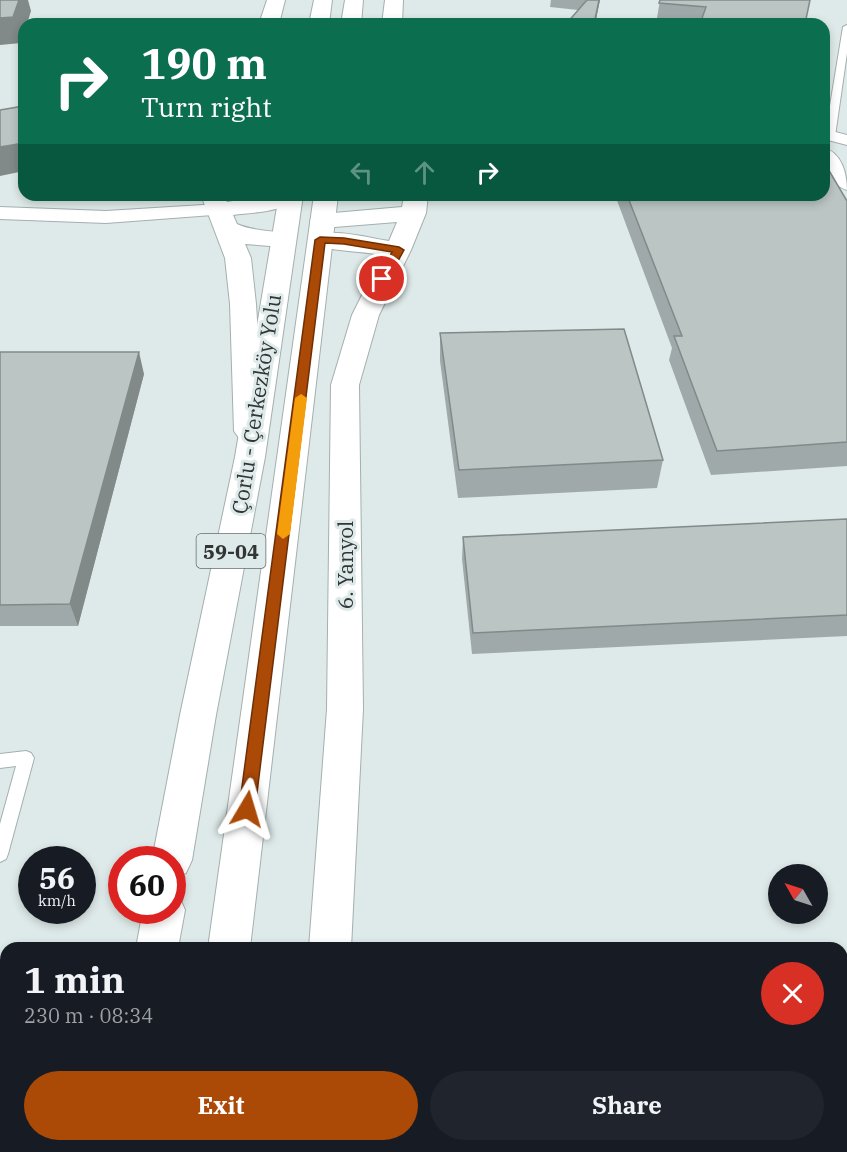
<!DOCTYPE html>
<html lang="en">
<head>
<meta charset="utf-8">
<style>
  :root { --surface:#171b24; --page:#20242c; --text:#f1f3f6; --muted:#9ea1a6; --accent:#ab4907 }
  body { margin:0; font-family:"IBM Plex Serif",serif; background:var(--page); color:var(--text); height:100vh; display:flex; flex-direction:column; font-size:22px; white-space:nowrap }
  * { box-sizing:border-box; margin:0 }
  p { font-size:20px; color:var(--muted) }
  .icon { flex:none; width:33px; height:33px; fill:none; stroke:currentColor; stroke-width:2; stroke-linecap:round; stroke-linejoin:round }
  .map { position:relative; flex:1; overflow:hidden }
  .side { position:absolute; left:0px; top:942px; width:848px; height:210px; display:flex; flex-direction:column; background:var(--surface); border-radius:18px 18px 0 0; box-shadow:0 3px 9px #0003 }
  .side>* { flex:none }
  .guide { position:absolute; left:18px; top:18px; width:812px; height:183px; border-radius:18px; box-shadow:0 3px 9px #0003; background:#0b6e4f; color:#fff; overflow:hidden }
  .needle { width:39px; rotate:309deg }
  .tools { position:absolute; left:768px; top:864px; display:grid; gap:12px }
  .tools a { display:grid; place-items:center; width:60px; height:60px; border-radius:50%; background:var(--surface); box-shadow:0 3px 9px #0003; font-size:30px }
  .speed { position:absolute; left:18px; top:846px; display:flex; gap:12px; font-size:30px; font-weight:700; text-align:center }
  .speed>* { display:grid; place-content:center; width:78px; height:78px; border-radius:50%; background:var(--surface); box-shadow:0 3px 9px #0003; line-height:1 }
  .speed small { font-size:15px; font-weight:400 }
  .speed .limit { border:9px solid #d22; background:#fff; color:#111 }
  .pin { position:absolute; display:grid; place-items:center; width:51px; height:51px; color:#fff; margin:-26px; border:3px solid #fff; border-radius:50%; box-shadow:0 2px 6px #0007 }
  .me { position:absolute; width:66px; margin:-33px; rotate:7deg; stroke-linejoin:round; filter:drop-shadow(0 0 4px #0008) }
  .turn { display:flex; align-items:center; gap:21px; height:126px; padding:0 24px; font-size:27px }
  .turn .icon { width:78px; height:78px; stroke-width:2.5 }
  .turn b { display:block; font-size:42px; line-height:51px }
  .lanes { display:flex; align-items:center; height:57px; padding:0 24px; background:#0003; justify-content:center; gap:30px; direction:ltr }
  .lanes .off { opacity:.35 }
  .round { display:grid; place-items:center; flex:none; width:63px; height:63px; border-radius:32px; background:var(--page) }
  .head { display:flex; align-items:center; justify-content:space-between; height:102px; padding:0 24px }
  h1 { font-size:36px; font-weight:700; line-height:45px }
  .cta { display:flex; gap:12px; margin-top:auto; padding:12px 24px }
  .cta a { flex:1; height:69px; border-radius:36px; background:var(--accent); color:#fff; font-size:24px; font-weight:700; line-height:69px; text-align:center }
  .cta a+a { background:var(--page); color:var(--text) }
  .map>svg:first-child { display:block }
</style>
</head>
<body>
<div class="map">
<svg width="847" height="1152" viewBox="0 0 847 1152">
  <rect width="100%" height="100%" fill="#deeae9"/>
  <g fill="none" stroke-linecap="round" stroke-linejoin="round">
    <defs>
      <path id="service" d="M847 25V53L835 136 830 139 825 136 843 27Z
        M26 751 31 753 34 758 8 854 6 859 0 862V824L16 766 0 768V754Z"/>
      <path id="minor" d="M824 129 847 135V145L824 139Z
        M824 148C842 153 847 174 847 190 830 185 822 164 824 148Z
        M219 204 226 206 229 210 226 214 106 223 0 219V207L106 211Z"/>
      <path id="secondary" d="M267 0H285L279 24H259Z
        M385 0H403L402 24H382Z
        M201 195H225L227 202 267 195H299C286 213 253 212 233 215L237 224C255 232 273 230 292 235L295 240 292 245 283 247 245 244 251 258 256 304 264 431 259 438 249 441 239 438 234 431 230 304 225 258Z
        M404 195H428L426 213 411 250 379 315 359 385 363 709 351 948H309L327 709 331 385 352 315 382 255C360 251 333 251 311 245L308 240 311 235C336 229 364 237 389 241L397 222 322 228 313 226 310 221 313 216 322 214 402 207Z
        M294 1146H342L341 1152H293Z"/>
      <path id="primary" d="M314 0H332L329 24H309Z
        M345 0H363L361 24H341Z
        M279 195H303L265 457 216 715 192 860 186 873 172 878V860H152L180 715 235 457Z
        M314 195H338L250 948H208Z
        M172 894 179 896 185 910 178 948H136L143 910H172Z
        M98 1146H146L145 1152H97Z
        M179 1146H227L226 1152H178Z"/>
    </defs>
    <use href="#service" stroke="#a4afae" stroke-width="2"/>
    <use href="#minor" stroke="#a4afae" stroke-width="2"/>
    <use href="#secondary" stroke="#a4afae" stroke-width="2"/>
    <use href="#primary" stroke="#a4afae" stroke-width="2"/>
    <use href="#service" fill="#fff" fill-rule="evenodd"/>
    <use href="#minor" fill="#fff" fill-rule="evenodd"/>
    <use href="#secondary" fill="#fff" fill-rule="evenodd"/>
    <use href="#primary" fill="#fff" fill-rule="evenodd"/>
  </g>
  <path fill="#a0a9a9" d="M548 0H600L595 24H566L578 10 550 7 551 0Z
    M660 0 805 24H656Z
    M615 195H824L847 201V466L711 475 669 360 672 348Z
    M440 333 663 460 657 488 458 498 440 361Z
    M0 352 144 374 78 626H0Z
    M847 519V636L472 654 462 559 463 537Z"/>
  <path fill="#828a89" d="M19 0H28L31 11 27 24H24V32L21 43 0 45V18Z
    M599 0H600L595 24H594Z
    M24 143V171L0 176V147Z
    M139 352 144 374 78 626 70 604Z"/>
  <path fill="#bac5c4" stroke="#828a89" stroke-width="1.5" d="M0 0H19L13 17 0 18Z
    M587 0H599L594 24H566Z
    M660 0H810L805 24H700L706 7 659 3Z
    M24 106V143L0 147V110Z
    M824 162 847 201V442L717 451 674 336H682L627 195H824Z
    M624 329 663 460 459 470 440 333Z
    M0 352H139L70 604 0 605Z
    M847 519V615L473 633 463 537Z"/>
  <path fill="#ab4907" stroke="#6f2f05" stroke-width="1.5" d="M320 237 344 238 399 247 404 250 388 279 382 283 377 279 392 252 344 244 325 243 255 809 253 814 247 816 242 814 239 809 315 240Z"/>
  <path fill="#f59e0b" d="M301 394 307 398 290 534 283 539 277 534 295 398Z"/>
  <g text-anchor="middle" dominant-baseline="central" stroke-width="6" stroke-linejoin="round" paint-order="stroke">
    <rect fill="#deeae9" stroke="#656b6b" stroke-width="1.5" x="196.5" y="534" width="69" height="34" rx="4.5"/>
    <g font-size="20" font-weight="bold" fill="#313535">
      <text x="231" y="551">59-04</text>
    </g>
    <g font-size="21" fill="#313535" stroke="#deeae9">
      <text transform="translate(256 404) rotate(-81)">Çorlu - Çerkezköy Yolu</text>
      <text transform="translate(345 565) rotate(-90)">6. Yanyol</text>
    </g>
  </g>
</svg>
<div class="tools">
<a><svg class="needle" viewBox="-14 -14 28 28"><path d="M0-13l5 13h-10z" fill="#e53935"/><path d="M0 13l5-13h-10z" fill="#9ea1a6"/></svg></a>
</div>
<div class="speed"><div>56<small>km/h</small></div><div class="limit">60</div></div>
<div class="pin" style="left:382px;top:279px;background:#d93025"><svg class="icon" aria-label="arrive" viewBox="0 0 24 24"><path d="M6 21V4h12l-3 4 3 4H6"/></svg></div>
<svg class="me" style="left:247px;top:809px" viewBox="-20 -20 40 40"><path d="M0-17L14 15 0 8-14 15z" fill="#ab4907" stroke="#fff" stroke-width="4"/></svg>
<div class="guide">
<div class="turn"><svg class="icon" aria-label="right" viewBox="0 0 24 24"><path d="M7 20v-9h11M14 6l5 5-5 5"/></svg><div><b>190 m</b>Turn right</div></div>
<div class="lanes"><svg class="icon off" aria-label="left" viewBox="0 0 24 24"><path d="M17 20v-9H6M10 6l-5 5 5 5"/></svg><svg class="icon off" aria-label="ahead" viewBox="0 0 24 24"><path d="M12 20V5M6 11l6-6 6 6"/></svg><svg class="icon" aria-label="right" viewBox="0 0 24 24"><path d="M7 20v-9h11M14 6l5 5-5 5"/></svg></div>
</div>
<section class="side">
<div class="head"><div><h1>1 min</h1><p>230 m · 08:34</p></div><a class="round" style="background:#d93025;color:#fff"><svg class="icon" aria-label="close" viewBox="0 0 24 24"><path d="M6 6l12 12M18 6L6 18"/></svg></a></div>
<div class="cta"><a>Exit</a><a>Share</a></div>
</section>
</div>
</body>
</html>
